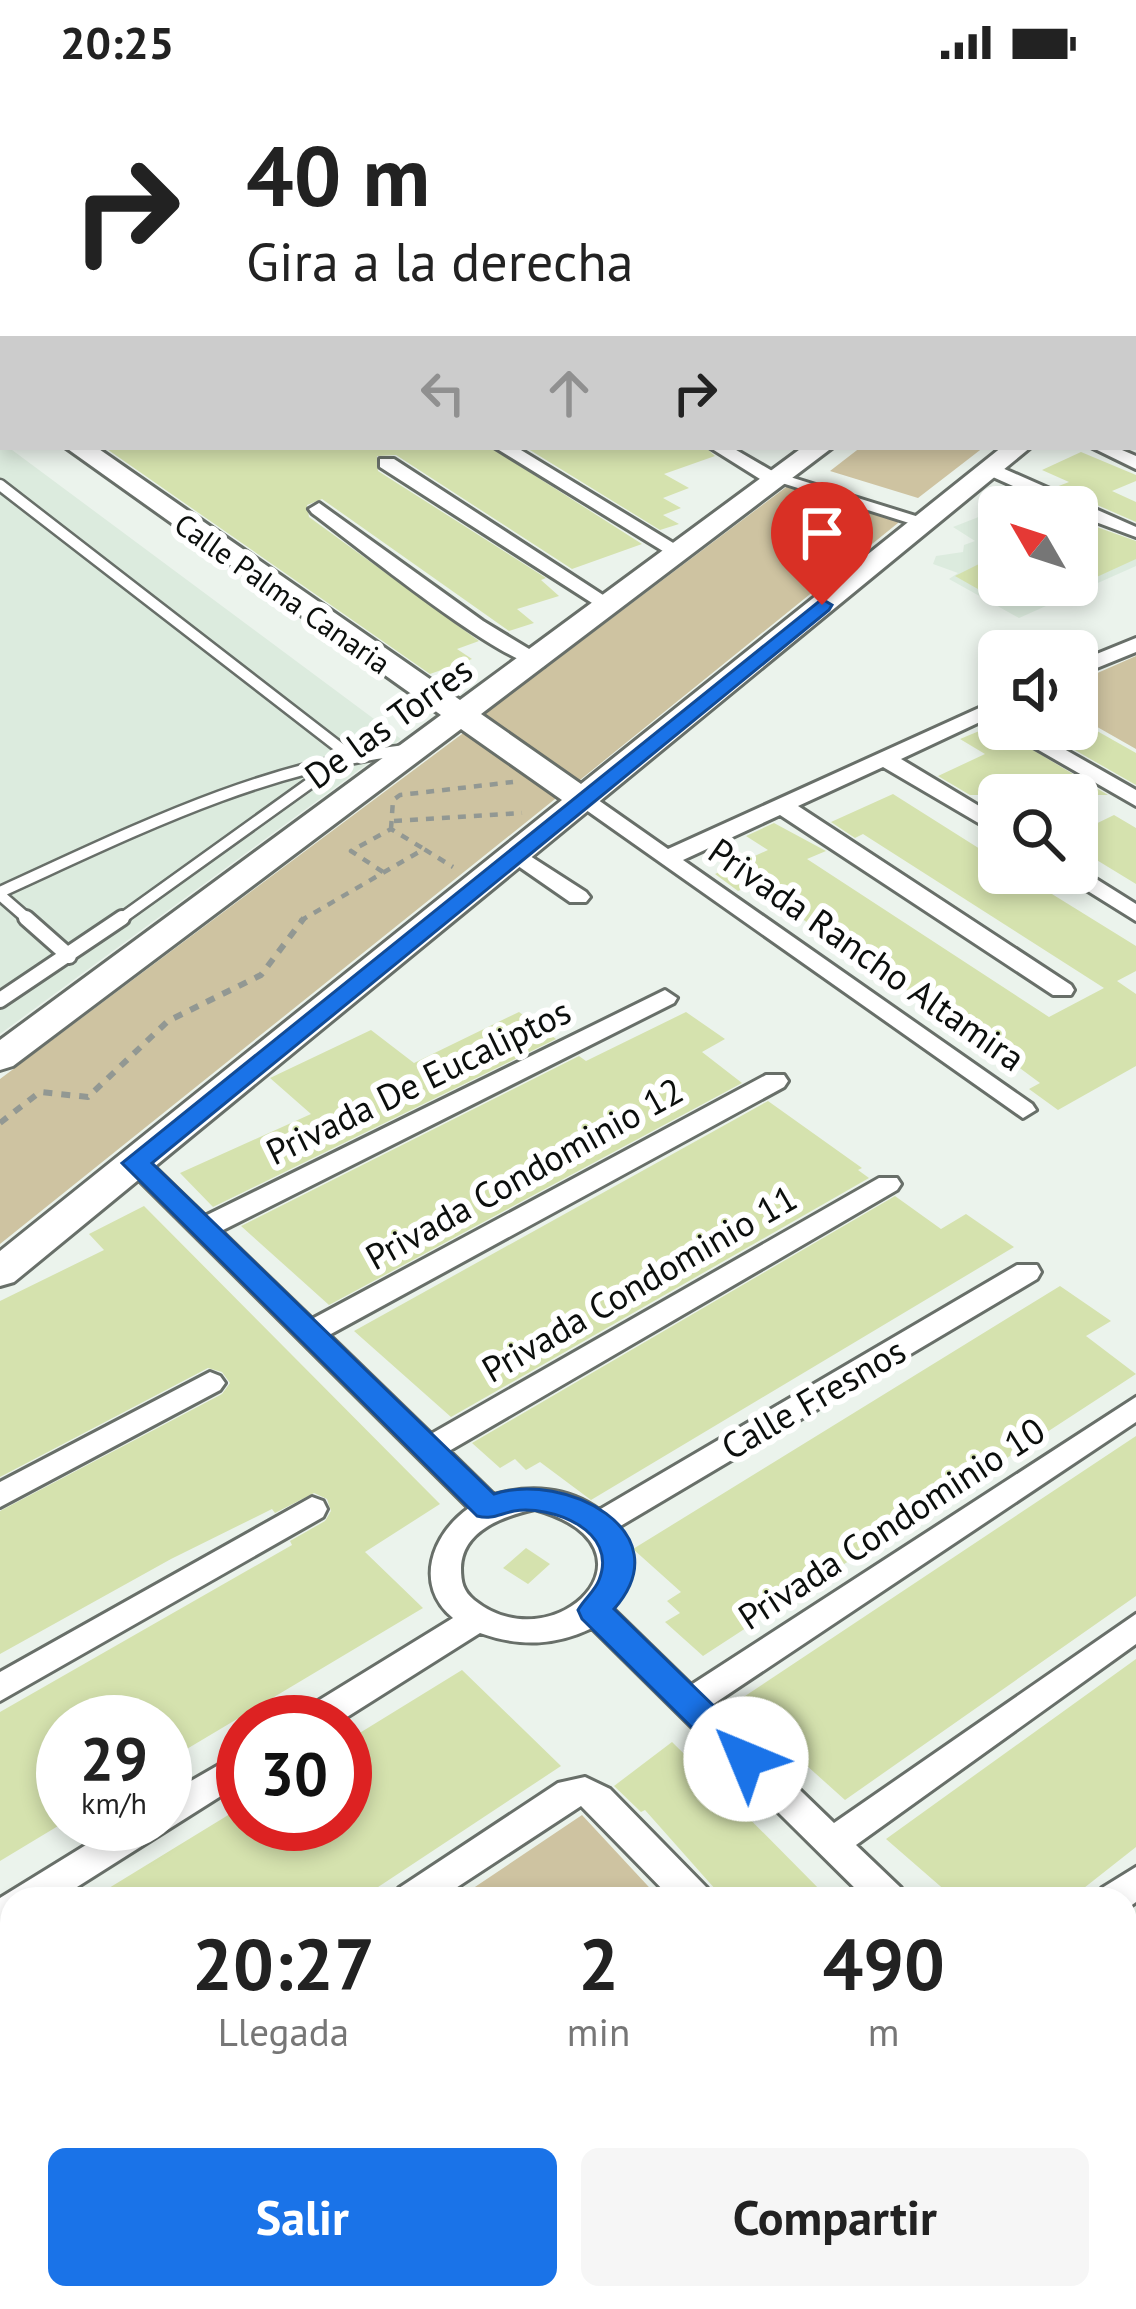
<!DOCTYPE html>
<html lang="es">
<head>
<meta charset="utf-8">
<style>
  :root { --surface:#fff; --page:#f6f6f6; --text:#222; --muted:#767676; --accent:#1a73e8 }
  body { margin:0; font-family:"PT Sans",sans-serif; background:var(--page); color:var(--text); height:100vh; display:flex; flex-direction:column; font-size:45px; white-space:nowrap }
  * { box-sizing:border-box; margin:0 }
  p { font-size:39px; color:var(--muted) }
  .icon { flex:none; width:66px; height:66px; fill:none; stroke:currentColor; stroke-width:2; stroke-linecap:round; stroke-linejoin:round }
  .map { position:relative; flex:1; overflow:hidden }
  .details { position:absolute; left:0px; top:1803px; width:1137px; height:423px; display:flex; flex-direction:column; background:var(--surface); border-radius:36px 36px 0 0; box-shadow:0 6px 18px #0003 }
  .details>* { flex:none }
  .top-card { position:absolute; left:0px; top:0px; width:1137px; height:366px; box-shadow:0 6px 18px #0003; background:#fff; color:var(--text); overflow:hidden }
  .needle { width:78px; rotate:309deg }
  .tools { position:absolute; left:978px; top:402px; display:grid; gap:24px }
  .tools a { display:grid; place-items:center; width:120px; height:120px; border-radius:18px; background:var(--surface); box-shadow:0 6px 18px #0003; font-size:60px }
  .speed { position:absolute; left:36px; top:1611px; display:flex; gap:24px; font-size:60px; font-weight:700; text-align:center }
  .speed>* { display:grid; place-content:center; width:156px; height:156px; border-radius:50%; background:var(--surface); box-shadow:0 6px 18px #0003; line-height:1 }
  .speed small { font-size:30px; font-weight:400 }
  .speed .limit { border:18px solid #d22; background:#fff; color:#111 }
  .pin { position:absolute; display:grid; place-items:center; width:102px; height:102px; color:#fff; margin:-123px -51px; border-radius:50% 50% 50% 0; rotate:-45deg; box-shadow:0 0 12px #0007 }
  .pin .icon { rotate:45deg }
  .me { position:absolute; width:132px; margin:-66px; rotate:315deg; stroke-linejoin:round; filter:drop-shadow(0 0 9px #0008) }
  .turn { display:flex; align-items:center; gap:42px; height:252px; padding:0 48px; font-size:54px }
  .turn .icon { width:156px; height:156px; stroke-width:2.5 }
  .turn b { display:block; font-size:84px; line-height:102px }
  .lanes { display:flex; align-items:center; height:114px; padding:0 48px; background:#0003; justify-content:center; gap:60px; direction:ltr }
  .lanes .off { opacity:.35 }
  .eta { display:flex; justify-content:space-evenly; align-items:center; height:204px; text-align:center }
  .eta b { font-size:72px; font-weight:800; line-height:84px }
  .button { display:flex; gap:24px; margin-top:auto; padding:24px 48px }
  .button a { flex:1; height:138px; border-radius:18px; background:var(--accent); color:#fff; font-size:48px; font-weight:800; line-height:138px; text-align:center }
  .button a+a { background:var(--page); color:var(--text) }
  .status { display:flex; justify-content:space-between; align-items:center; height:84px; padding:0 60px; background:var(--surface); direction:ltr }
  .status svg { height:33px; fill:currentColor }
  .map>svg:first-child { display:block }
</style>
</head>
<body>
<div class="status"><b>20:25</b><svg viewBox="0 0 49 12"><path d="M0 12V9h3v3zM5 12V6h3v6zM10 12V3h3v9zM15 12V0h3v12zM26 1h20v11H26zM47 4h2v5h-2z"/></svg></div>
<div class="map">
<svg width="1136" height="2225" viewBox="0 0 1136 2225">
  <rect width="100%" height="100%" fill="#ebf3ec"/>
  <path fill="#dcebde" d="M0 357 401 655 0 950Z
    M999 425V501H1077L1136 472V482L1019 534 949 495 958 489 933 480 936 472 963 468 964 461 975 457 953 443Z"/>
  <path fill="#cec3a1" d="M861 363H984L918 414 830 387Z
    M789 401 898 434V439L575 700 479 634Z
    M1136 572V665L1092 640 1077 642V598Z
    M466 647 560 711 0 1160V995Z
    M582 1731 660 1815H457Z"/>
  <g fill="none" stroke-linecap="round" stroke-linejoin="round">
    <path stroke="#93d9e0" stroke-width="6" d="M611 3 622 0"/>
  </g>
  <path fill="#d5e2ae" d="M104 363H490L642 460 572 485 396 371 377 372 378 387 546 494 541 496 559 512 517 525 534 539 509 547 322 415 307 421 309 433 479 557 457 565 472 575 430 590Z
    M525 363H705L715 372 664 390 689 404 663 414 681 424 663 431 679 440 660 446Z
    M1081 368 1136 391V397L1112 407 1136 418V438L1056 403 1069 398 1042 386Z
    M1077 436 1136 457V475L1077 502Z
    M985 477 999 485V517L955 492Z
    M1090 643 1136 669V701L1038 645 1081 647Z
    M984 645H998L1108 711H970L938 692 985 670 960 655Z
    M893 710 999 777V789H1018L1136 862V887L1117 897 1136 910V982L1058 1026 1029 1005 1040 999 991 963 752 801 738 807 715 790 768 766 746 752 774 739 826 767 807 775 1049 933 1104 904 863 750 855 754 831 738Z
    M1114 731 1136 744V800L1077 764V749Z
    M519 928 556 955 213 1123 180 1089 311 1030 270 994 371 946 414 979Z
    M686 928 725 955 702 968 742 999 329 1221 241 1142 579 972 586 977Z
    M768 1017 862 1084 858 1086 869 1094 451 1333 354 1247Z
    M895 1112 941 1145 966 1130 1014 1163 591 1416 540 1378 526 1386 515 1375 500 1384 472 1359Z
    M144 1122 440 1420 365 1468 423 1524 165 1678V1638H63V1739L0 1777V1628L292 1461 290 1457 325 1437 331 1427 327 1415 314 1409 275 1429 272 1425 171 1475 0 1570V1427L222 1310 230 1299 222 1288 208 1284 0 1393V1217L104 1166 89 1150Z
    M1060 1202 1111 1237 1086 1252 1136 1290 703 1572 665 1538 680 1529 667 1517 681 1508 633 1465Z
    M1136 1352V1512L845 1716 736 1618Z
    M526 1464 550 1480 528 1500 503 1484Z
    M1136 1575V1763L1070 1815H955L886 1755Z
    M462 1586 561 1682 360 1815H91L243 1722V1740H345V1658Z
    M672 1658 723 1708 829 1815H724L645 1726 641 1728 614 1702Z"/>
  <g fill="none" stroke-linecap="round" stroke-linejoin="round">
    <defs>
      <path id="lane-far1" d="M0 401 349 671
        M0 808C132 748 259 683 405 666
        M0 811 30 837
        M118 837 345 674"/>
      <path id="lane" d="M26 834 69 872
        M0 916 122 834"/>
      <path id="street" d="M226 0H242L244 3H228Z
        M0 37H3L1 46H0Z
        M3 210V220L0 221V211Z
        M1134 306H1136V317H1134Z
        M494 363H516L688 468 671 472Z
        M709 363H731L774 388 935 438 925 444 782 399 768 400Z
        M1091 363H1115L1136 372V385Z
        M380 375H394L620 522 617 526H603L380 383Z
        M991 379 1136 443V453L1077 431V423H1060L984 389 982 385Z
        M319 419 483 537 544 574V582C510 588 349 456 312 429L309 425Z
        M1136 554V568L1077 592V578Z
        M999 615V629L901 675 999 734V751L883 683 798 722 1071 901 1074 906 1071 911H1053L780 731 683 776 1032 1020 1036 1026 1023 1034 572 716 583 709 591 711 668 765Z
        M1002 645H1029L1136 706V722Z
        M516 763 586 808 590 813 586 818H570L508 775 504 770Z
        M1077 783 1136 820V837L1059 789H1077Z
        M665 906 677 914 674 919 221 1147 312 1235 766 991H784L788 997 784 1003 329 1251 431 1350 879 1094H897L901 1100 897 1106 449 1367 494 1411C530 1401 568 1403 599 1426L1017 1181H1037L1041 1188 1037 1195 617 1444C633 1477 630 1493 613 1525L691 1601 1136 1313V1338L712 1621 834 1739 1136 1530V1560L856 1761 901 1804 906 1815H866L592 1544C554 1562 520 1563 480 1549L339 1638H296L300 1628 453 1534C413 1501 432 1450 469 1424L122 1079 126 1073H144L205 1132ZM535 1425C672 1464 555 1581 474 1516 463 1507 461 1498 461 1484 462 1446 504 1432 535 1425Z
        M210 1288 220 1292 225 1299 220 1306 0 1423V1398Z
        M312 1413 323 1417 327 1425 323 1433 0 1617V1588Z
        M243 1667V1698L58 1815H12V1844L0 1848V1814L120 1740H165V1712Z
        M585 1693 610 1705 707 1804 712 1815H672L581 1722 439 1815H394L399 1804 558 1699Z
        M1136 1783V1818L1125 1826V1815H1097L1102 1804Z
        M1125 2027 1136 2032V2074L1125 2069Z
        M12 2063V2102L0 2107V2068Z
        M0 2181 12 2186V2214H31L36 2225H0Z
        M159 2214H209L204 2225H154Z
        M598 2214H647L642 2225H593Z"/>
      <path id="secondary" d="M1136 123V138L1134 139V124Z
        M1134 227H1136V242H1134Z
        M1136 262V278L1134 279V263Z
        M0 299 3 300V317L0 316Z
        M65 363H96L460 616 803 363H833L481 630 581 700 1002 363H1031L14 1198 0 1202V1167L562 716 461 645 13 982 0 986V956L441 631Z
        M1136 2103V2161L1125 2166V2108Z
        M1136 2194V2225H1104L1109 2214H1125V2198Z
        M1003 2214H1068L1063 2225H998Z"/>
    </defs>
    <use href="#lane-far1" stroke="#686f69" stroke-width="15"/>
    <use href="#lane" stroke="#686f69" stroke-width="20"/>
    <use href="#street" stroke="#686f69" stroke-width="6"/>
    <use href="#secondary" stroke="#686f69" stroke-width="6"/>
    <path stroke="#929893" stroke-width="4.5" stroke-dasharray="8 8" stroke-linecap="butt" d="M394 737 522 729
      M391 745 393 716 400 711 513 698
      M383 788 351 767 391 745 424 765
      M300 837 424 765 453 783"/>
    <path stroke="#929893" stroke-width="6" stroke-dasharray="9 9" stroke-linecap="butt" d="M0 1039 40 1008 88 1013 168 937 261 891 304 834"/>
    <use href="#lane-far1" stroke="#fff" stroke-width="10"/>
    <use href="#lane" stroke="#fff" stroke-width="14"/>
    <use href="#street" fill="#fff" fill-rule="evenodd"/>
    <use href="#secondary" fill="#fff" fill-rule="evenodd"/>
  </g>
  <path fill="#1a73e8" stroke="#114b97" stroke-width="3" d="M822 515 832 521 829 526 152 1079 494 1410C564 1387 683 1447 614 1525L758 1665 763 1675 758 1685 746 1689 734 1685 582 1535 578 1526C584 1515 595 1507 599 1496 619 1446 551 1421 514 1427 499 1430 492 1436 477 1432L122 1079Z"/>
  <g text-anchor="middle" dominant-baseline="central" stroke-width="12" stroke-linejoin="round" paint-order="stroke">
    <g font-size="30" fill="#0c0f0d" stroke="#fff">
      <text transform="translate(283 509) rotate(35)">Calle Palma Canaria</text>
    </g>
    <g font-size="36" fill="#0c0f0d" stroke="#fff">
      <text transform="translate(388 638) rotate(-36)">De las Torres</text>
      <text transform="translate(867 870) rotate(35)">Privada Rancho Altamira</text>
      <text transform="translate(418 997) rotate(-26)">Privada De Eucaliptos</text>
      <text transform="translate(524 1089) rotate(-29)">Privada Condominio 12</text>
      <text transform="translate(639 1199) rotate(-30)">Privada Condominio 11</text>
      <text transform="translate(813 1314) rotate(-30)">Calle Fresnos</text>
      <text transform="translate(891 1439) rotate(-33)">Privada Condominio 10</text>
    </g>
  </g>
</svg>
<div class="tools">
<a><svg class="needle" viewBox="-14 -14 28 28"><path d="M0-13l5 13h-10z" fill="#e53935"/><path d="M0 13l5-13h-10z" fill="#767676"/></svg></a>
<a><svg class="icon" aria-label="sound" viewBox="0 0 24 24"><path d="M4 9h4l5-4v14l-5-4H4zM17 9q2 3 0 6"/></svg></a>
<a><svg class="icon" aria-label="search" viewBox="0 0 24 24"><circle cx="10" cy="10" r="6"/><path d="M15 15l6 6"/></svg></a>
</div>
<div class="speed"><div>29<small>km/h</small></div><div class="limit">30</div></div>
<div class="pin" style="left:822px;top:521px;background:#d93025"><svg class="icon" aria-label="arrive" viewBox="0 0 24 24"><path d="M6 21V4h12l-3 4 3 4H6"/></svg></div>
<svg class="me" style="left:746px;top:1675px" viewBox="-20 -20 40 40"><circle r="19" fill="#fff"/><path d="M0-13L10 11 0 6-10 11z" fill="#1a73e8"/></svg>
<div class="top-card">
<div class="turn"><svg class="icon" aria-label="right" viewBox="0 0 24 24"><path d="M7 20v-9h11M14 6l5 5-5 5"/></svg><div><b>40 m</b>Gira a la derecha</div></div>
<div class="lanes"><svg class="icon off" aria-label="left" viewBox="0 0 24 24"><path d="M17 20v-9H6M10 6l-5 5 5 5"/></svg><svg class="icon off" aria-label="ahead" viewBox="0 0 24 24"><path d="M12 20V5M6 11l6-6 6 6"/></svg><svg class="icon" aria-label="right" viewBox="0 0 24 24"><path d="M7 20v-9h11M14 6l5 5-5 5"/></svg></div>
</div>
<section class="details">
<div class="eta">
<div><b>20:27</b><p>Llegada</p></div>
<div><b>2</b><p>min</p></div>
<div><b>490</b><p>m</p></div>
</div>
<div class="button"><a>Salir</a><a>Compartir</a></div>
</section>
</div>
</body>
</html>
